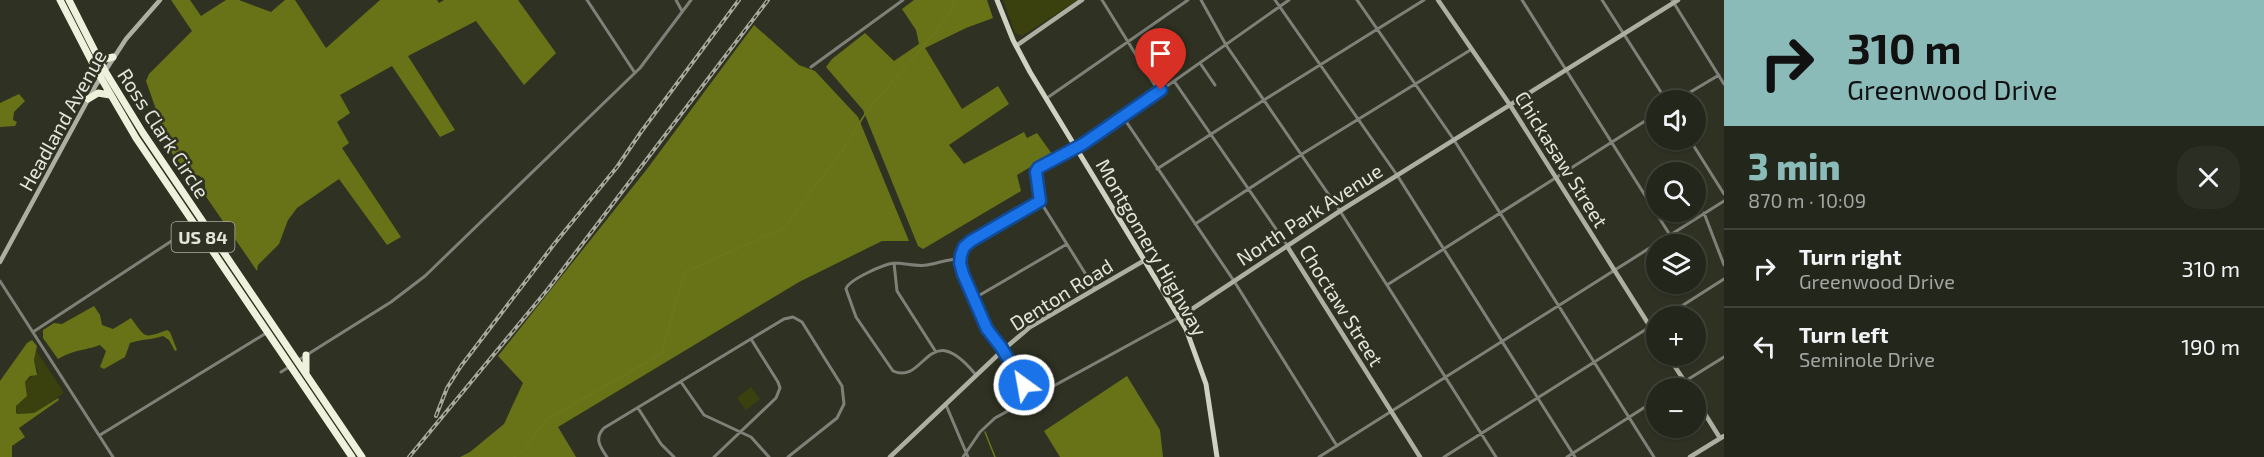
<!DOCTYPE html>
<html lang="en">
<head>
<meta charset="utf-8">
<style>
  :root { --surface:#23261a; --page:#2b2e23; --text:#f1f3f6; --muted:#a3a5a2; --line:#404339; --accent:#8bbbb9 }
  body { margin:0; font-family:"Exo 2",sans-serif; background:var(--page); color:var(--text); height:100vh; display:flex; flex-direction:column; font-size:22px; white-space:nowrap }
  * { box-sizing:border-box; margin:0 }
  p { font-size:20px; color:var(--muted) }
  .icon { flex:none; width:33px; height:33px; fill:none; stroke:currentColor; stroke-width:2; stroke-linecap:round; stroke-linejoin:round }
  .map { position:relative; flex:1; overflow:hidden }
  .details { display:flex; flex-direction:column; background:var(--surface); width:540px }
  .details>* { flex:none }
  .hud { background:#8bbbb9; color:#111; overflow:hidden }
  .fabs { position:absolute; left:1646px; top:90px; display:grid; gap:12px }
  .fabs a { display:grid; place-items:center; width:60px; height:60px; border-radius:50%; background:var(--surface); box-shadow:0 2px 4px #0004,0 0 0 2px var(--line); font-size:30px }
  .pin { position:absolute; display:grid; place-items:center; width:51px; height:51px; color:#fff; margin:-62px -26px; border-radius:50% 50% 50% 0; rotate:-45deg; box-shadow:0 0 6px #0007 }
  .pin .icon { rotate:45deg }
  .me { position:absolute; width:66px; margin:-33px; rotate:328deg; stroke-linejoin:round; filter:drop-shadow(0 0 4px #0008) }
  .turn { display:flex; align-items:center; gap:21px; height:126px; padding:0 24px; font-size:27px }
  .turn .icon { width:78px; height:78px; stroke-width:2.5 }
  .turn b { display:block; font-size:42px; line-height:51px }
  .round { display:grid; place-items:center; flex:none; width:63px; height:63px; border-radius:24px; background:var(--page) }
  .summary { display:flex; align-items:center; justify-content:space-between; height:102px; padding:0 24px }
  h1 { font-size:36px; font-weight:800; line-height:45px; color:var(--accent) }
  ul { padding:0; list-style:none }
  li { display:flex; align-items:center; gap:18px; height:78px; padding:0 24px; border-top:2px solid var(--line) }
  li div { flex:1 }
  li b { display:block; font-size:22px }
  li em { font-style:normal }
  main { display:flex; flex:1; min-height:0 }
  .map>svg:first-child { display:block }
</style>
</head>
<body>
<main>
<div class="map">
<svg width="1724" height="457" viewBox="0 0 1724 457">
  <rect width="100%" height="100%" fill="#2f3222"/>
  <path fill="#3a400e" d="M1003 0H1078L1022 36 1015 33Z
    M36 350 64 393 34 413 17 414 16 406 27 396 25 382 38 372 34 360Z
    M751 387 760 399 746 410 737 398Z"/>
  <path fill="#687216" d="M171 0H190L201 16 226 0H239L271 12 285 0H295L326 48 380 0H437L439 3 444 0H518L556 53 524 85 476 21 408 56 455 130 440 137 392 66 340 95 350 113 337 122 349 143 342 148 401 237 387 245 339 179 297 208 288 220 279 244 258 265 257 271 205 195V184L200 176 187 172 171 152 146 81 149 74 192 31Z
    M914 0H987L993 18 966 28 925 48 962 109 998 86 1009 104 949 145 964 164 1024 132 1027 138 1037 133 1052 154 1017 175 1021 191 923 249 918 246 863 110 826 67 832 59 865 33 894 61 919 44 916 30 902 9Z
    M754 25 799 65 815 71 858 117 909 241H882L799 282 558 427 576 457H460L470 452 504 424 523 383 498 356 647 169Z
    M19 94 25 101 14 112 13 120 17 122 15 126 0 127V103Z
    M94 306 100 315 102 325 113 329 131 318C146 338 143 339 167 330L170 332 177 350 175 351 169 340 163 336C151 340 142 339 130 343L125 357 104 369 100 367 106 351 100 345C83 351 76 349 58 359L43 338V330L54 323 62 324Z
    M32 340 37 346 34 360 37 375 30 376 25 382 27 396 16 406V412L17 414 34 413 58 398 59 400 19 428 25 437 12 446V457H0V381L27 343Z
    M1127 376 1160 430 1163 457H1060L1044 431Z"/>
  <g fill="none" stroke-linecap="round" stroke-linejoin="round">
    <path stroke="#6c771d" stroke-width="1.5" d="M985 432 995 457
      M514 457 523 451 546 420 661 354 685 272 784 228 810 192 838 157 867 111 930 38 952 10 955 0"/>
    <path stroke="#7f8179" stroke-width="3" d="M587 0 635 73
      M676 0 682 11
      M1102 0 1159 92
      M1201 0 1226 45 1340 211 1496 457
      M1275 0 1397 175 1575 457
      M1357 0 1454 140 1654 457
      M1522 0 1670 235
      M1602 0 1666 100
      M1672 0 1724 84
      M1200 63 1215 85
      M811 67 903 0
      M1174 81 1287 245
      M1047 98 1188 0
      M1677 100 1719 75
      M1123 117 1234 281 1337 446
      M1690 140 1724 194
      M1157 169 1264 100 1424 0
      M1704 213 1724 265
      M1195 224 1302 154 1472 49
      M960 259C948 259 939 263 927 265 917 267 905 263 894 263 884 264 848 280 846 289L856 317 893 371C926 386 927 315 976 375
      M894 263 897 291 936 352
      M0 281 113 457
      M1387 285 1656 114
      M1095 289 1040 201 1037 170 1106 129 1289 0
      M973 299 1067 244
      M1666 316 1724 279
      M33 332 202 221
      M297 361 391 302 425 276 640 68 691 0
      M281 372 289 367
      M681 382 704 415 751 437 769 457
      M1674 388 1724 357
      M1032 398 1001 347 989 333 967 284 960 263 962 251 967 244 1040 201
      M946 405 968 457
      M638 408 661 444 674 457
      M100 435 268 332
      M607 457C600 447 594 438 604 428L784 319 793 317 802 322 842 386 844 404 837 418 788 457
      M714 457 776 398 780 388 778 382 751 339
      M963 457 980 432 995 418 1178 318
      M1319 457 1724 201
      M1444 457 1656 323
      M1567 457 1656 400"/>
    <path stroke="#acafa1" stroke-width="4.5" d="M1438 0 1510 105 1656 336
      M1016 46 1082 0
      M1287 246 1420 457
      M0 262 96 85 126 39 160 0
      M1180 317 1340 211 1678 0
      M1668 356 1689 388
      M1695 398 1720 438
      M890 457 1003 350 1030 327 1145 260
      M1690 457 1724 436"/>
    <path stroke="#ced2c1" stroke-width="5" d="M997 0 1013 40 1030 72 1186 329 1206 384 1217 457"/>
    <path stroke="#eef2dd" stroke-width="7" d="M60 0 94 66 136 138 352 457
      M69 0 105 71 143 133 362 457
      M97 54 105 59 113 57
      M88 99 98 93 110 95
      M306 372V355"/>
    <defs>
      <path id="rail" d="M436 416 447 388 461 366 555 243 617 167 641 132 739 0
        M409 457 548 289 768 0"/>
    </defs>
    <use href="#rail" stroke="#a8aa9e" stroke-width="4"/>
    <use href="#rail" stroke="#2f3222" stroke-width="1.5" stroke-dasharray="4.5" stroke-linecap="butt"/>
  </g>
  <g fill="none" stroke-linecap="round" stroke-linejoin="round">
    <defs>
      <path id="route" d="M1024 385 1001 347 987 329 963 274 960 263 961 255 964 247 971 241 1040 201 1036 172 1038 168 1083 144 1161 90"/>
    </defs>
    <use href="#route" stroke="#114b97" stroke-width="15"/>
    <use href="#route" stroke="#1a73e8" stroke-width="10"/>
  </g>
  <g text-anchor="middle" dominant-baseline="central" stroke-width="5" stroke-linejoin="round" paint-order="stroke">
    <rect fill="#2f3222" stroke="#adafa4" stroke-width="1.5" x="171.5" y="222" width="63" height="30" rx="4.5"/>
    <g font-size="18" font-weight="bold" fill="#e3e5db">
      <text x="203" y="237">US 84</text>
    </g>
    <g font-size="20" fill="#e3e5db" stroke="#2f3222">
      <text transform="translate(62 120) rotate(-61)">Headland Avenue</text>
      <text transform="translate(164 133) rotate(57)">Ross Clark Circle</text>
      <text transform="translate(1562 159) rotate(58)">Chickasaw Street</text>
      <text transform="translate(1309 214) rotate(-33)">North Park Avenue</text>
      <text transform="translate(1152 247) rotate(60)">Montgomery Highway</text>
      <text transform="translate(1061 294) rotate(-32)">Denton Road</text>
      <text transform="translate(1342 305) rotate(58)">Choctaw Street</text>
    </g>
  </g>
</svg>
<div class="fabs">
<a><svg class="icon" aria-label="sound" viewBox="0 0 24 24"><path d="M4 9h4l5-4v14l-5-4H4zM17 9q2 3 0 6"/></svg></a>
<a><svg class="icon" aria-label="search" viewBox="0 0 24 24"><circle cx="10" cy="10" r="6"/><path d="M15 15l6 6"/></svg></a>
<a><svg class="icon" aria-label="layers" viewBox="0 0 24 24"><path d="M12 4l9 5-9 5-9-5zM3 14l9 5 9-5"/></svg></a>
<a>+</a>
<a>−</a>
</div>
<div class="pin" style="left:1161px;top:90px;background:#d93025"><svg class="icon" aria-label="arrive" viewBox="0 0 24 24"><path d="M6 21V4h12l-3 4 3 4H6"/></svg></div>
<svg class="me" style="left:1024px;top:385px" viewBox="-20 -20 40 40"><circle r="17" fill="#1a73e8" stroke="#fff" stroke-width="3"/><path d="M0-11L8 9 0 5-8 9z" fill="#fff"/></svg>
</div>
<section class="details">
<div class="hud">
<div class="turn"><svg class="icon" aria-label="right" viewBox="0 0 24 24"><path d="M7 20v-9h11M14 6l5 5-5 5"/></svg><div><b>310 m</b>Greenwood Drive</div></div>
</div>
<div class="summary"><div><h1>3 min</h1><p>870 m · 10:09</p></div><a class="round"><svg class="icon" aria-label="close" viewBox="0 0 24 24"><path d="M6 6l12 12M18 6L6 18"/></svg></a></div>
<ul>
<li><svg class="icon" aria-label="right" viewBox="0 0 24 24"><path d="M7 20v-9h11M14 6l5 5-5 5"/></svg><div><b>Turn right</b><p>Greenwood Drive</p></div><em>310 m</em></li>
<li><svg class="icon" aria-label="left" viewBox="0 0 24 24"><path d="M17 20v-9H6M10 6l-5 5 5 5"/></svg><div><b>Turn left</b><p>Seminole Drive</p></div><em>190 m</em></li>
</ul>
</section>
</main>
</body>
</html>
